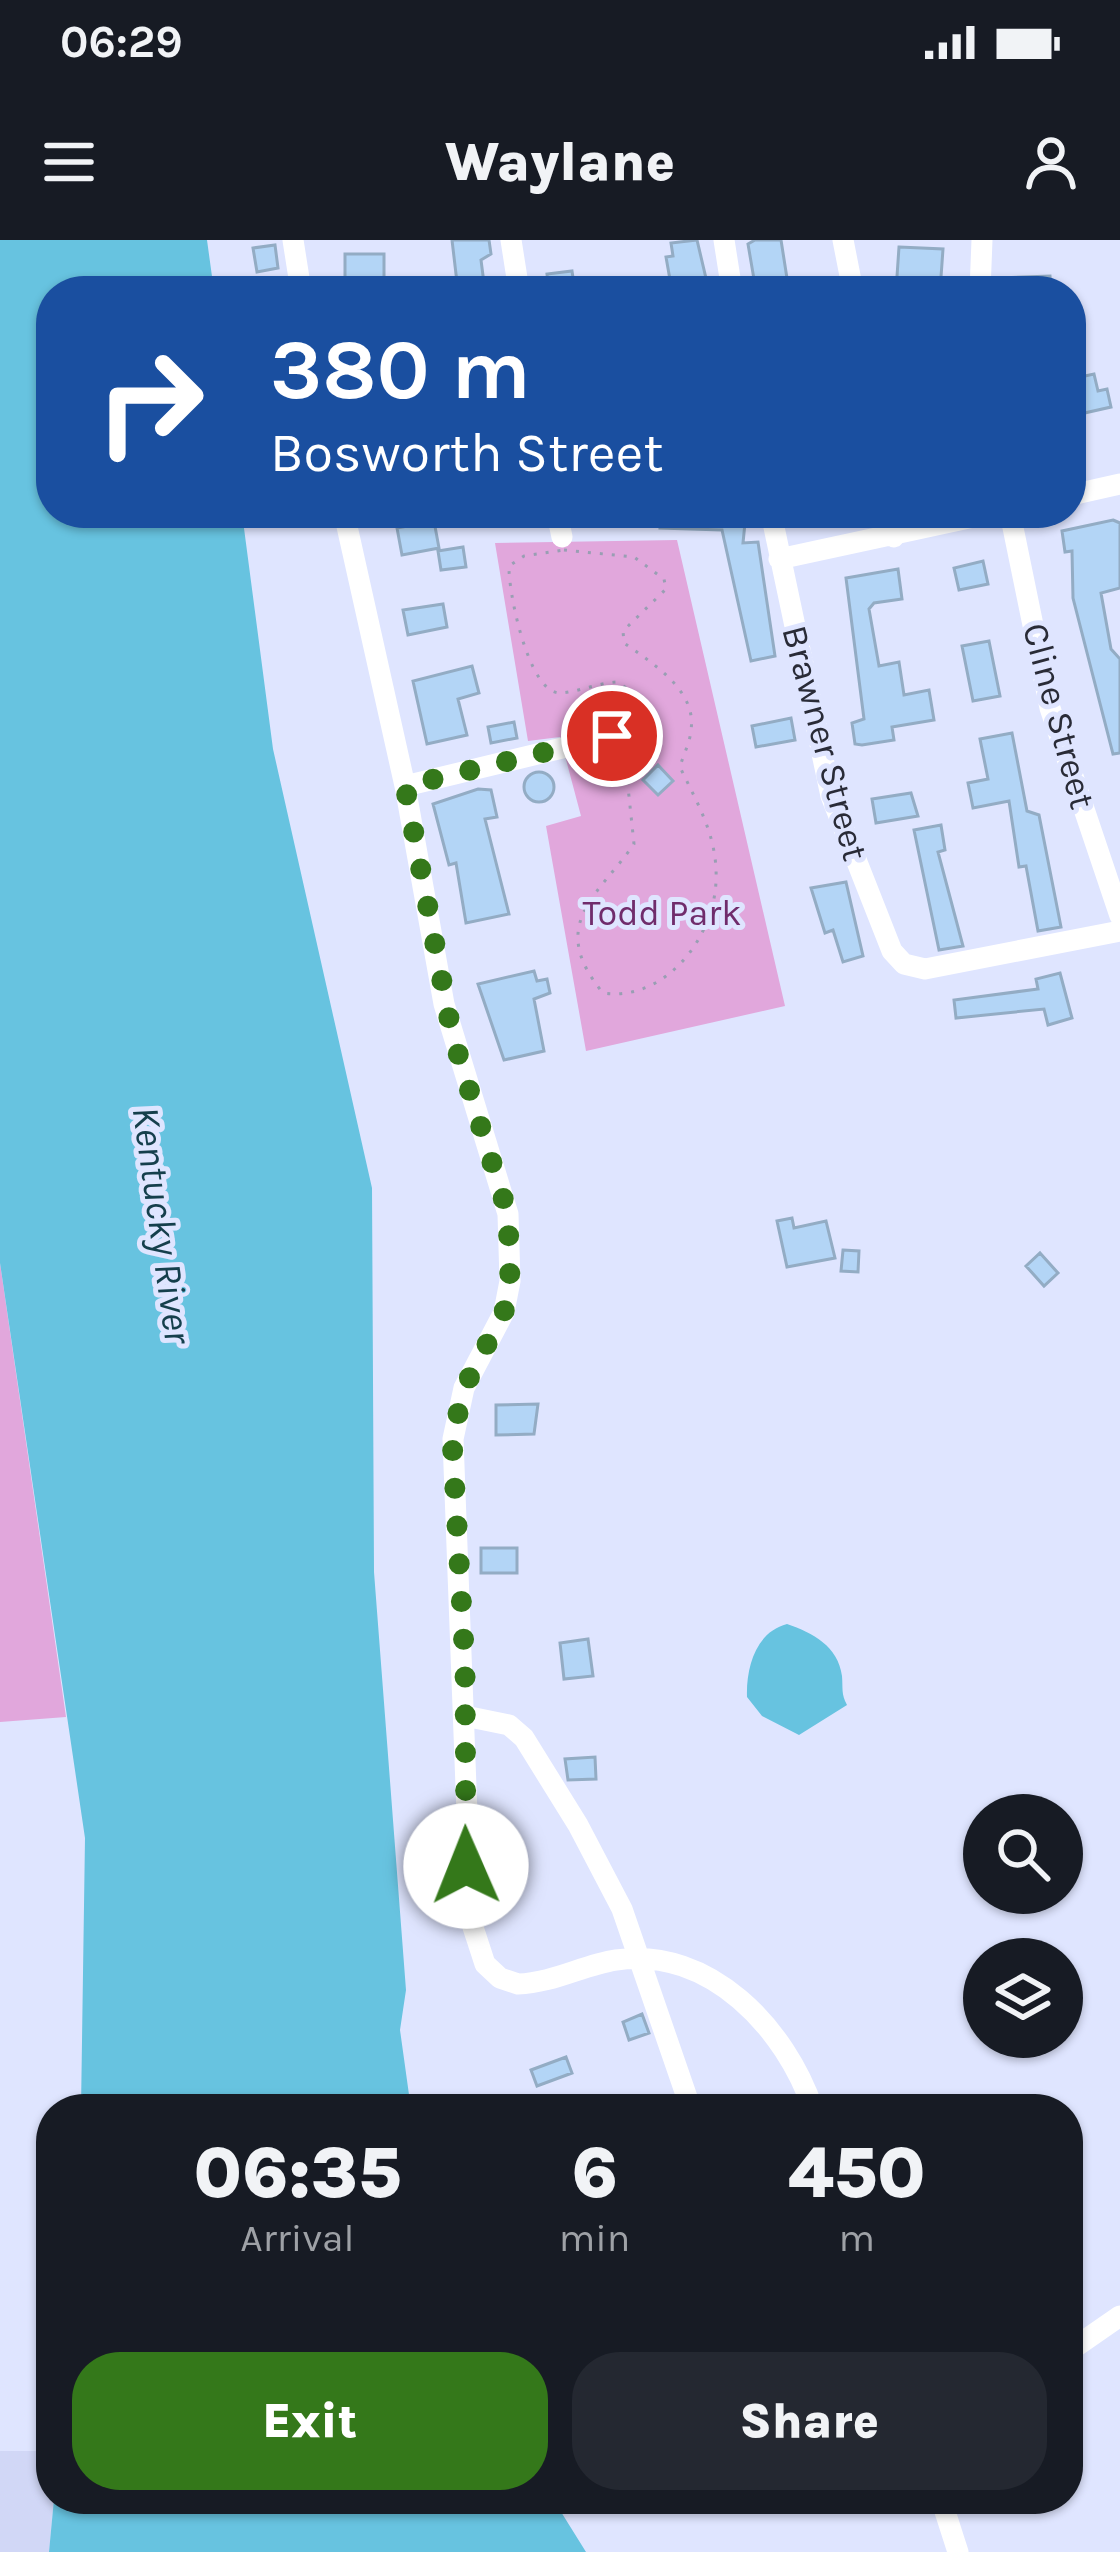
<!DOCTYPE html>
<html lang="en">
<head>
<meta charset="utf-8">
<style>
  :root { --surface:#171b24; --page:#242831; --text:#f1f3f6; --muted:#9ea1a6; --accent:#34781a }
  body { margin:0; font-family:Karla,sans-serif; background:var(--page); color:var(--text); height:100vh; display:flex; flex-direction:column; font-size:45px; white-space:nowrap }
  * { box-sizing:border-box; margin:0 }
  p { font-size:39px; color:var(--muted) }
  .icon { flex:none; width:66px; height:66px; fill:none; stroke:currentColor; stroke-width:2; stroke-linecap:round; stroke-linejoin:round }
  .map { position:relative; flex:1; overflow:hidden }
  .side { position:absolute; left:36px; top:1854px; width:1047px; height:420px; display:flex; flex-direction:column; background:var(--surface); border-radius:48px; box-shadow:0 3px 9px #0004 }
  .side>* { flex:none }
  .top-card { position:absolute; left:36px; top:36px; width:1050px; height:252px; border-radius:48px; box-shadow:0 3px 9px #0004; background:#1a4fa0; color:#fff; overflow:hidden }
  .tools { position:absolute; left:963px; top:1554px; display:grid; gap:24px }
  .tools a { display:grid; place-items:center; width:120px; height:120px; border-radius:50%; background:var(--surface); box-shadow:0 3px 9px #0004; font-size:60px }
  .pin { position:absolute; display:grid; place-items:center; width:102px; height:102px; color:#fff; margin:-51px; border:6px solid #fff; border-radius:50%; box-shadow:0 3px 12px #0007 }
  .me { position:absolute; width:132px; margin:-66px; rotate:359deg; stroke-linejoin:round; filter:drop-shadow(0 0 9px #0008) }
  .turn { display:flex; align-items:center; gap:42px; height:252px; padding:0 36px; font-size:54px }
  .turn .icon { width:156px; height:156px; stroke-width:2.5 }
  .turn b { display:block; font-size:84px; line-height:102px }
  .eta { display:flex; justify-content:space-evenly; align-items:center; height:204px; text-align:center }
  .eta b { font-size:72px; font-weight:800; line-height:84px }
  .cta { display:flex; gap:24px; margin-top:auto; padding:24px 36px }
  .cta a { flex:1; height:138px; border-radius:48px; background:var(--accent); color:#fff; font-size:48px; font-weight:800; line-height:138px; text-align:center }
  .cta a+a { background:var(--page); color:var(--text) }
  .status { display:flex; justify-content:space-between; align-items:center; height:84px; padding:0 60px; background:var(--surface); direction:ltr }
  .status svg { height:33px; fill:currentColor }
  header { display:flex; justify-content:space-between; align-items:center; height:156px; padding:0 36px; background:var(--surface); font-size:54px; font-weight:800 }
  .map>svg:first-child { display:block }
</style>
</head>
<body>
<div class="status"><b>06:29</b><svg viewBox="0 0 49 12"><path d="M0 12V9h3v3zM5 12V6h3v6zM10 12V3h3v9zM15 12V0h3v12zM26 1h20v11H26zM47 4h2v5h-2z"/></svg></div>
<header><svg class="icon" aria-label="menu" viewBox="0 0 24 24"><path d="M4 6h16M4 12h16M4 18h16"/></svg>Waylane<svg class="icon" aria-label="person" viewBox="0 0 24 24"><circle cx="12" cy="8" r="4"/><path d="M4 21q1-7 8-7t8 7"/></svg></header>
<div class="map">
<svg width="1120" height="2312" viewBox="0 0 1120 2312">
  <rect width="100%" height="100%" fill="#dfe5ff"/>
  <path fill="#d1d7f6" d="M0 2211H51L54 2259 49 2312H0Z"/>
  <path fill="#e1a7dc" d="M677 300 785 766 586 811 546 586 581 576 560 497 528 501 495 303Z
    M0 1023 66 1477 0 1482Z"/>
  <path fill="#67c3e0" d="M0 0H207L214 51H51V273H242L273 509 372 948 374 1332 406 1750 400 1790 411 1869H81L85 1598 0 1023Z
    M787 1384C813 1393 838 1406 842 1436 843 1448 841 1454 847 1465L799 1495 762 1476 747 1457C746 1427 756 1392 787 1384Z
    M54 2259H553L586 2312H49Z"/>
  <path fill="#b3d5f6" stroke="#93acc4" stroke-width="3" d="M452 0H489L491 14 481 20 485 51H458Z
    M697 0 709 51H672L666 17 673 16 671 3Z
    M755 0H781L789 51H756L748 4Z
    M275 5 278 28 257 32 253 8Z
    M899 7 943 9 940 51H896Z
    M345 14H384V39H345Z
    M572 31 575 51H549L547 34Z
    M1050 36 1051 51H1000V38Z
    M1094 134 1098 151 1107 149 1111 167 1071 176V139Z
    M661 273H746L743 303 758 302 775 416 751 421 722 290 660 288Z
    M1113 280 1120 283V348L1101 353 1111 409 1120 419V513L1113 514 1073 358 1072 311 1065 312 1062 291Z
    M434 281 439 308 402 315 397 288Z
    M463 307 466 327 441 330 438 311Z
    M983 321 988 344 959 350 954 328Z
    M898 329 902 359 874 363 869 369 879 426 899 422 904 455 929 450 934 480 892 487 894 500 862 505 855 504 852 483 864 479 846 338Z
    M443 364 447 387 408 395 403 370Z
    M989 401 1000 456 973 461 962 406Z
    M472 426 479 453 458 459 467 495 427 504 413 441Z
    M791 478 795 500 756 507 752 486Z
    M514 482 517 498 491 503 488 487Z
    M1012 493 1027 571 1039 575 1061 687 1038 691 1026 626 1019 627 1009 561 973 568 968 543 988 539 980 499Z
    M658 525 673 541 658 555 643 540Z
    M524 547a15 15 0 1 1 30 0a15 15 0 1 1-30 0Z
    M478 549 491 550 497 577 485 579 509 674 466 683 456 623 449 625 433 564Z
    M911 553 918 576 876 583 872 559Z
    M941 585 945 610 938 612 963 706 939 710 914 590Z
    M846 642 863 716 843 722 833 690 825 693 811 648Z
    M534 731 537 741 547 739 550 753 534 759 544 811 504 820 478 744Z
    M1060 733 1072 778 1048 785 1044 769 956 778 954 760 1038 749 1036 739Z
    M792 978 794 988 826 981 835 1018 787 1027 777 981Z
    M843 1010 859 1011 858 1032 841 1031Z
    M1040 1013 1058 1033 1044 1046 1026 1026Z
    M538 1164 534 1194 496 1195V1165Z
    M481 1308H517V1333H481Z
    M588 1399 593 1436 564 1439 560 1403Z
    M595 1517 596 1539 568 1540 565 1519Z
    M642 1774 649 1793 629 1800 623 1782Z
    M566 1817 572 1833 537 1846 531 1830Z"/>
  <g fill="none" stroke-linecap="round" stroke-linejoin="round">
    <path stroke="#999eb3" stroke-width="3" stroke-dasharray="3 9" stroke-linecap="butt" d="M564 310 634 317 664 339 666 349 623 391 624 403C652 423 697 450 691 490 690 503 683 515 680 527 698 565 718 597 716 641 714 699 664 762 603 753 546 684 599 655 634 604L626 528 647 483 628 449 617 442C598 443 578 452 560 453 528 453 508 350 509 326L524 316Z"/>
    <path stroke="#fff" stroke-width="21" d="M293 0 301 51
      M511 0 519 51
      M724 0 732 51
      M843 0 853 51
      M980 51 982 0
      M1071 255 1120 244
      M344 273 405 546 444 764 508 974 510 1041 504 1072 464 1148 453 1199 471 1681 485 1724 500 1738 518 1744C553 1743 583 1725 616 1720 710 1706 786 1789 813 1869
      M557 273 562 297
      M771 273 831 556 892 711 904 724 925 729 1120 691
      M890 273 894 297
      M1010 273 1050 468 1120 676
      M779 319 992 273
      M405 546 612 496
      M465 1476 509 1485 524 1498 578 1585 622 1669 691 1869
      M1068 2112 1120 2076
      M941 2259 958 2312"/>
  </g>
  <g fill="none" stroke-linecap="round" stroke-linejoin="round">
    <path stroke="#34781a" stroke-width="21" stroke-dasharray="0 37.8" d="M466 1626 465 1424 452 1199 464 1148 504 1072 510 1041 508 974 452 794 405 546 612 496"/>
  </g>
  <g text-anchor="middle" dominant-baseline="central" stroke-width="10" stroke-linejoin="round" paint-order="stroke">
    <g font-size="36" fill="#292b37" stroke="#dfe5ff">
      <text transform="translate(1059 476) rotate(75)">Cline Street</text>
      <text transform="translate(825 503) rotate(75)">Brawner Street</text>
    </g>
    <g font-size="36" fill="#702c6c" stroke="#dfe5ff">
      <text x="662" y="673">Todd Park</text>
    </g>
    <g font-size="39" font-style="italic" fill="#153f4c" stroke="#dfe5ff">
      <text transform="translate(162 985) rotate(82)">Kentucky River</text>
    </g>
  </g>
</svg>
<div class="tools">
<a><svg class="icon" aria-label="search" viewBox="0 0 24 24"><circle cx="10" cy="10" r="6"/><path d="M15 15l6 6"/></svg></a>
<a><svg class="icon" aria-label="layers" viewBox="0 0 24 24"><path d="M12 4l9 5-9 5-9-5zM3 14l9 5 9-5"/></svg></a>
</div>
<div class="pin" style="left:612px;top:496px;background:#d93025"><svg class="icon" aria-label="arrive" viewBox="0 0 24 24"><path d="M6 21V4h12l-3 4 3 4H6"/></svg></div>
<svg class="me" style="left:466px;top:1626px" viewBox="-20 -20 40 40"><circle r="19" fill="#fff"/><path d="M0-13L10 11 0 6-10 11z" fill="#34781a"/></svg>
<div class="top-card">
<div class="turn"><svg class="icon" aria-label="right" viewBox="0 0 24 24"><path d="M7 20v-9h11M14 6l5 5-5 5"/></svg><div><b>380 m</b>Bosworth Street</div></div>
</div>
<section class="side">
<div class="eta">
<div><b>06:35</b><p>Arrival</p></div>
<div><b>6</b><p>min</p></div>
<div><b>450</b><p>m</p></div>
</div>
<div class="cta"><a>Exit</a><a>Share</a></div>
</section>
</div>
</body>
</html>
